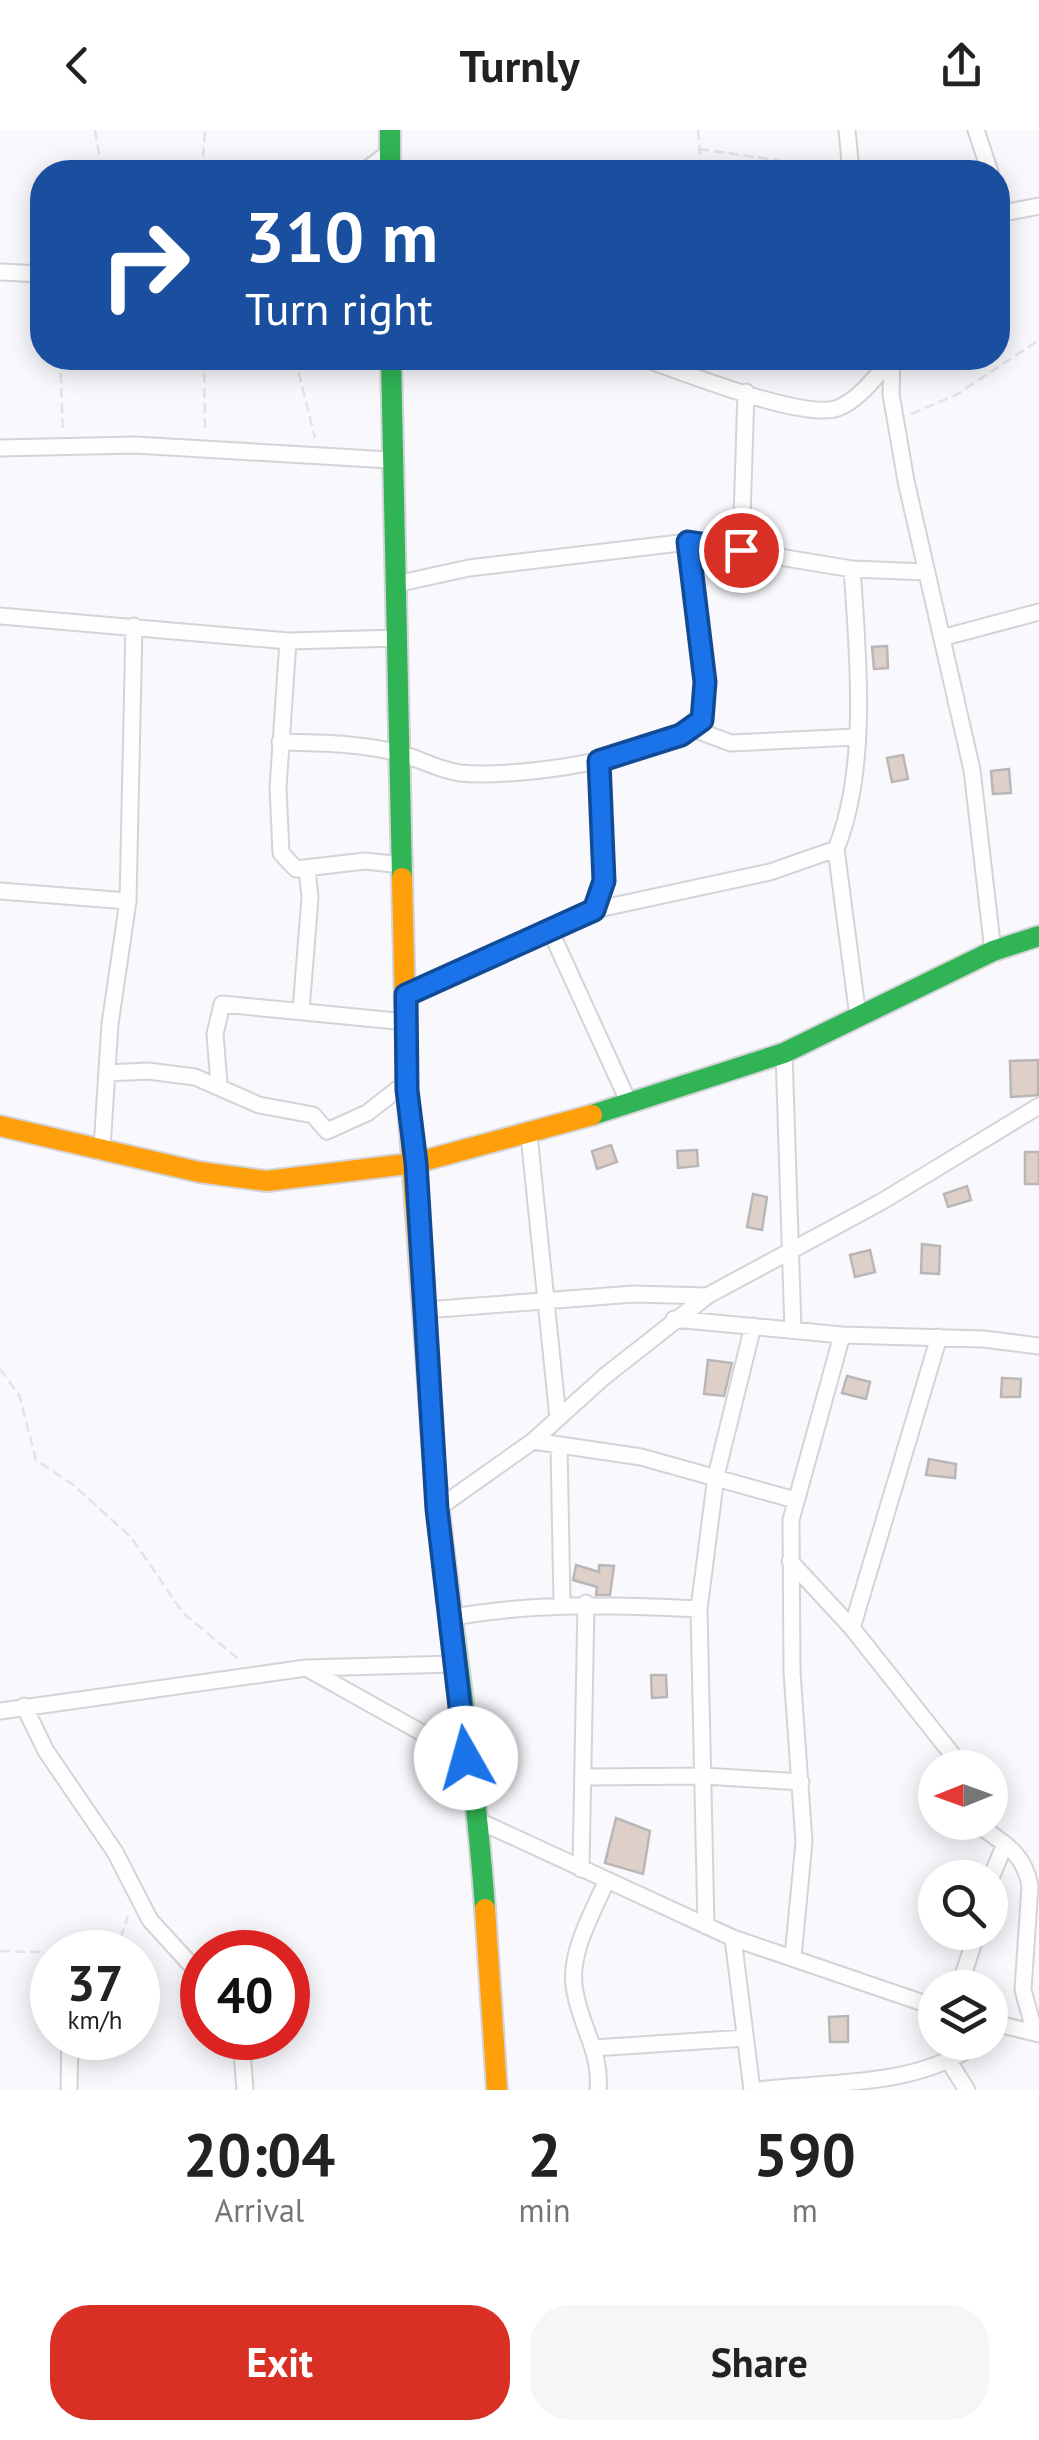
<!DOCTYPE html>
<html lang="en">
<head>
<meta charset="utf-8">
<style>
  :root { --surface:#fff; --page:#f6f6f6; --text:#222; --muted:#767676; --accent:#d93025 }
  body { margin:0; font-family:"PT Sans",sans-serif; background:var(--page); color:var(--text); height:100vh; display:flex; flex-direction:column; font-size:38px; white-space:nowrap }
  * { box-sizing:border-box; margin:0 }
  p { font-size:32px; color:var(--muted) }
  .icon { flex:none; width:55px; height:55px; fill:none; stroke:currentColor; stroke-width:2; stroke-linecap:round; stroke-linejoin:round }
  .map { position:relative; height:1960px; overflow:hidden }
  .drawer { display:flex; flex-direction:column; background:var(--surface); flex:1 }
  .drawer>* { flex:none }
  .guide { position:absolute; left:30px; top:30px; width:980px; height:210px; border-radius:40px; box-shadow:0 5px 25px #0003; background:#1a4fa0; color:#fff; overflow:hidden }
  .needle { width:65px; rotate:269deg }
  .fabs { position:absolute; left:918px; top:1620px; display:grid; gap:20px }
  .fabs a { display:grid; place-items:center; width:90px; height:90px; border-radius:50%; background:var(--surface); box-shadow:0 5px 25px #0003; font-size:50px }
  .speed { position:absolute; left:30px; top:1800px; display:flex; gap:20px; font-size:50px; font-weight:700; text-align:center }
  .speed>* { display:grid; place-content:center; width:130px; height:130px; border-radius:50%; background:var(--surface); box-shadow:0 5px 25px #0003; line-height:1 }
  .speed small { font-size:25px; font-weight:400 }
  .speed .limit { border:15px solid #d22; background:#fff; color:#111 }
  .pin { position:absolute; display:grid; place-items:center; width:85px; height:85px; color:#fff; margin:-42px; border:5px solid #fff; border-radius:50%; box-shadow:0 2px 10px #0007 }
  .me { position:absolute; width:110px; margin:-55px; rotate:353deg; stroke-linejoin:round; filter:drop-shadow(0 0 8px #0008) }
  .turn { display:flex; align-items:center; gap:35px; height:210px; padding:0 50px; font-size:45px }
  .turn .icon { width:130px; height:130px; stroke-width:2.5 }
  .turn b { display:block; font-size:70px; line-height:85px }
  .eta { display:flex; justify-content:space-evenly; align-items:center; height:170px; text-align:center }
  .eta b { font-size:60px; font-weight:700; line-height:70px }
  .button { display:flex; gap:20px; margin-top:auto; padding:20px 50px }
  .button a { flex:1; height:115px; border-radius:40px; background:var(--accent); color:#fff; font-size:40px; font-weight:700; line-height:115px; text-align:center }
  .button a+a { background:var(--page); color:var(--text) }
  header { display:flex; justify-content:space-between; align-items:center; height:130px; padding:0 50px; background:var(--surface); font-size:45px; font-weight:700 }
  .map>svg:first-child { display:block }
</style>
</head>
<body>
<header><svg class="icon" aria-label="back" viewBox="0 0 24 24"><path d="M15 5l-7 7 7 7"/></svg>Turnly<svg class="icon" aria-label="share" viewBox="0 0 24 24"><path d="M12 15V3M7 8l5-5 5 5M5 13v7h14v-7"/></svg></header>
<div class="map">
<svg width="1039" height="1960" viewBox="0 0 1039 1960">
  <rect width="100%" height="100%" fill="#f8f8fd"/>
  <path fill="#ded0c9" stroke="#b8b6b7" stroke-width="2.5" d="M887 516 888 538 874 539 872 517Z
    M903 625 908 649 892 652 887 628Z
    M1009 639 1011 663 993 664 991 641Z
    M1038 930V965L1011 967 1010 931Z
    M611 1015 617 1032 597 1039 592 1021Z
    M697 1020 698 1036 678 1038 677 1021Z
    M1025 1022H1039V1054H1025Z
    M967 1056 971 1070 948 1077 944 1064Z
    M753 1064 767 1067 762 1100 747 1097Z
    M922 1114 940 1116 939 1144 921 1143Z
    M870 1120 875 1142 855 1147 850 1125Z
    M708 1230 732 1233 724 1266 704 1264Z
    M847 1246 870 1252 866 1269 842 1263Z
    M1002 1248 1021 1249 1020 1267H1001Z
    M929 1329 956 1334 955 1348 926 1345Z
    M576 1435 599 1442V1435L614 1436 610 1465H596L597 1457 573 1450Z
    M651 1545H666L667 1567 652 1568Z
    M616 1688 650 1701 643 1744 605 1733Z
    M848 1886V1912H830L829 1887Z"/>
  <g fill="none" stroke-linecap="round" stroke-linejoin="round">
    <defs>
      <path id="street" d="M847 0 851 42
        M976 0 990 42
        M363 42 390 22
        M998 84 1039 76
        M0 142 42 144
        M642 228C680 241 804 291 838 278 859 270 875 247 890 231
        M892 228 891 264 906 351 972 640 993 821
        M0 318 135 315 390 330
        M741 420 746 262
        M396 454 469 438 688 412 852 439 927 442
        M0 486 288 511 398 508
        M945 507 1039 482
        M288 511 278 658 281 723 296 739 365 731 402 735
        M693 599 731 613 855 607
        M280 612C319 613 364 613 402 624 422 630 439 640 460 643 515 649 664 628 702 589L706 575 688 412
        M836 719 858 887
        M0 761 128 771
        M594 780 604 751 599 631
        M550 800 629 973
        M406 865 594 780 770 742 836 719C869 638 858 525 852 439
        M301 880 310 768 307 738
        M784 923 793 1200
        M107 943 148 941 195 947 259 975 313 985 327 1001 367 983 407 952
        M219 954 215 904 222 874 406 892
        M529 1005 558 1288
        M102 1018 110 894 128 771 134 496
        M425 1180 634 1164 707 1166
        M674 1189 842 1205 984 1209 1039 1216
        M533 1311 641 1327 795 1370
        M559 1315 562 1474
        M437 1379 533 1311 605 1246 707 1166 881 1072 1039 976
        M790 1431 852 1498 963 1638
        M449 1488C534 1472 614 1475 699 1479
        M852 1498 939 1207
        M308 1539 467 1628
        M24 1576 46 1621 115 1722 150 1790 202 1847
        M0 1581 306 1538 455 1534
        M586 1647 704 1646 801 1652
        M479 1691 733 1808 935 1877
        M974 1692C1001 1712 1024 1721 1030 1756L1023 1860 1035 1903
        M581 1739 586 1473
        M990 1750 1005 1714
        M706 1796 699 1479 716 1346 753 1196
        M733 1808 752 1960
        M793 1827 804 1712 792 1542 791 1390 842 1205
        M959 1858 977 1802
        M990 1892 1039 1904
        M241 1908 245 1960
        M594 1918 745 1908
        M950 1933 967 1960
        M69 1960 70 1908
        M598 1960C602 1921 578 1893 574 1855 570 1821 593 1782 606 1752
        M757 1960C830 1951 918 1958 979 1912"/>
      <path id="fast" d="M390 0V42
        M391 228 402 748
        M592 985 784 923 993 821 1039 806
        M431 1294C443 1456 474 1617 485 1779"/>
      <path id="slow" d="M402 748 407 960 431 1294
        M0 996 199 1042 267 1051 415 1033 592 985
        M485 1779 497 1960"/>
    </defs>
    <use href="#street" stroke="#d4d4d8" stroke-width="19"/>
    <use href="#fast" stroke="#d4d4d8" stroke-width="24"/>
    <use href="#slow" stroke="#d4d4d8" stroke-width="24"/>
    <path stroke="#e4e4e5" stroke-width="2.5" stroke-dasharray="10 5" stroke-linecap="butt" d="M95 0 102 42
      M698 0 701 42
      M699 19 789 32 816 42
      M202 42 205 0
      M60 228 63 303
      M204 228 205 302
      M295 228 315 308
      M911 284 956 265 1039 210
      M0 1239 19 1265 36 1330 72 1354 131 1407 183 1483 241 1531
      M0 1821 39 1822 52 1827
      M116 1822 128 1786"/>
    <use href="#street" stroke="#fefeff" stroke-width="15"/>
    <use href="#fast" stroke="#30b455" stroke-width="20"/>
    <use href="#slow" stroke="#ff9f0a" stroke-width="20"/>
  </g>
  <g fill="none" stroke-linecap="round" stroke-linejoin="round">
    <defs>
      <path id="route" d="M466 1628 437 1379 416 1033 407 960 406 865 594 780 604 751 599 631 681 605 702 590 705 552 688 412 741 420"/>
    </defs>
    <use href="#route" stroke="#114b97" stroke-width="25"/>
    <use href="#route" stroke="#1a73e8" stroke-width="18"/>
  </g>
</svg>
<div class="fabs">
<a><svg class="needle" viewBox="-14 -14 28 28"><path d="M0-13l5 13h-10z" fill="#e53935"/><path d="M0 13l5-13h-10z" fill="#767676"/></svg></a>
<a><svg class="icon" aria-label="search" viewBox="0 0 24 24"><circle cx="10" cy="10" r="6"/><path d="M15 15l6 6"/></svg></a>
<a><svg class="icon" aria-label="layers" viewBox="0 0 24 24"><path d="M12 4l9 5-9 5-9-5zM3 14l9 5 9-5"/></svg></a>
</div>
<div class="speed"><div>37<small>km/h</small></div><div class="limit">40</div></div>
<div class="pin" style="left:741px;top:420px;background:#d93025"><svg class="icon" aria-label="arrive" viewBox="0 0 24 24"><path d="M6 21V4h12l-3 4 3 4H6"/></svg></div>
<svg class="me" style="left:466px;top:1628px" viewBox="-20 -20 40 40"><circle r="19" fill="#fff"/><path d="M0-13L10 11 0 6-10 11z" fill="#1a73e8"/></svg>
<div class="guide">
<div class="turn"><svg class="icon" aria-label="right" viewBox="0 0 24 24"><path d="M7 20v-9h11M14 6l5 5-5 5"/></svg><div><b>310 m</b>Turn right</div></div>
</div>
</div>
<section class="drawer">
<div class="eta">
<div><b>20:04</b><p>Arrival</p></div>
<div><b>2</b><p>min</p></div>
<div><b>590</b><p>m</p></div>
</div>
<div class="button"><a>Exit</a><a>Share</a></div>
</section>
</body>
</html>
